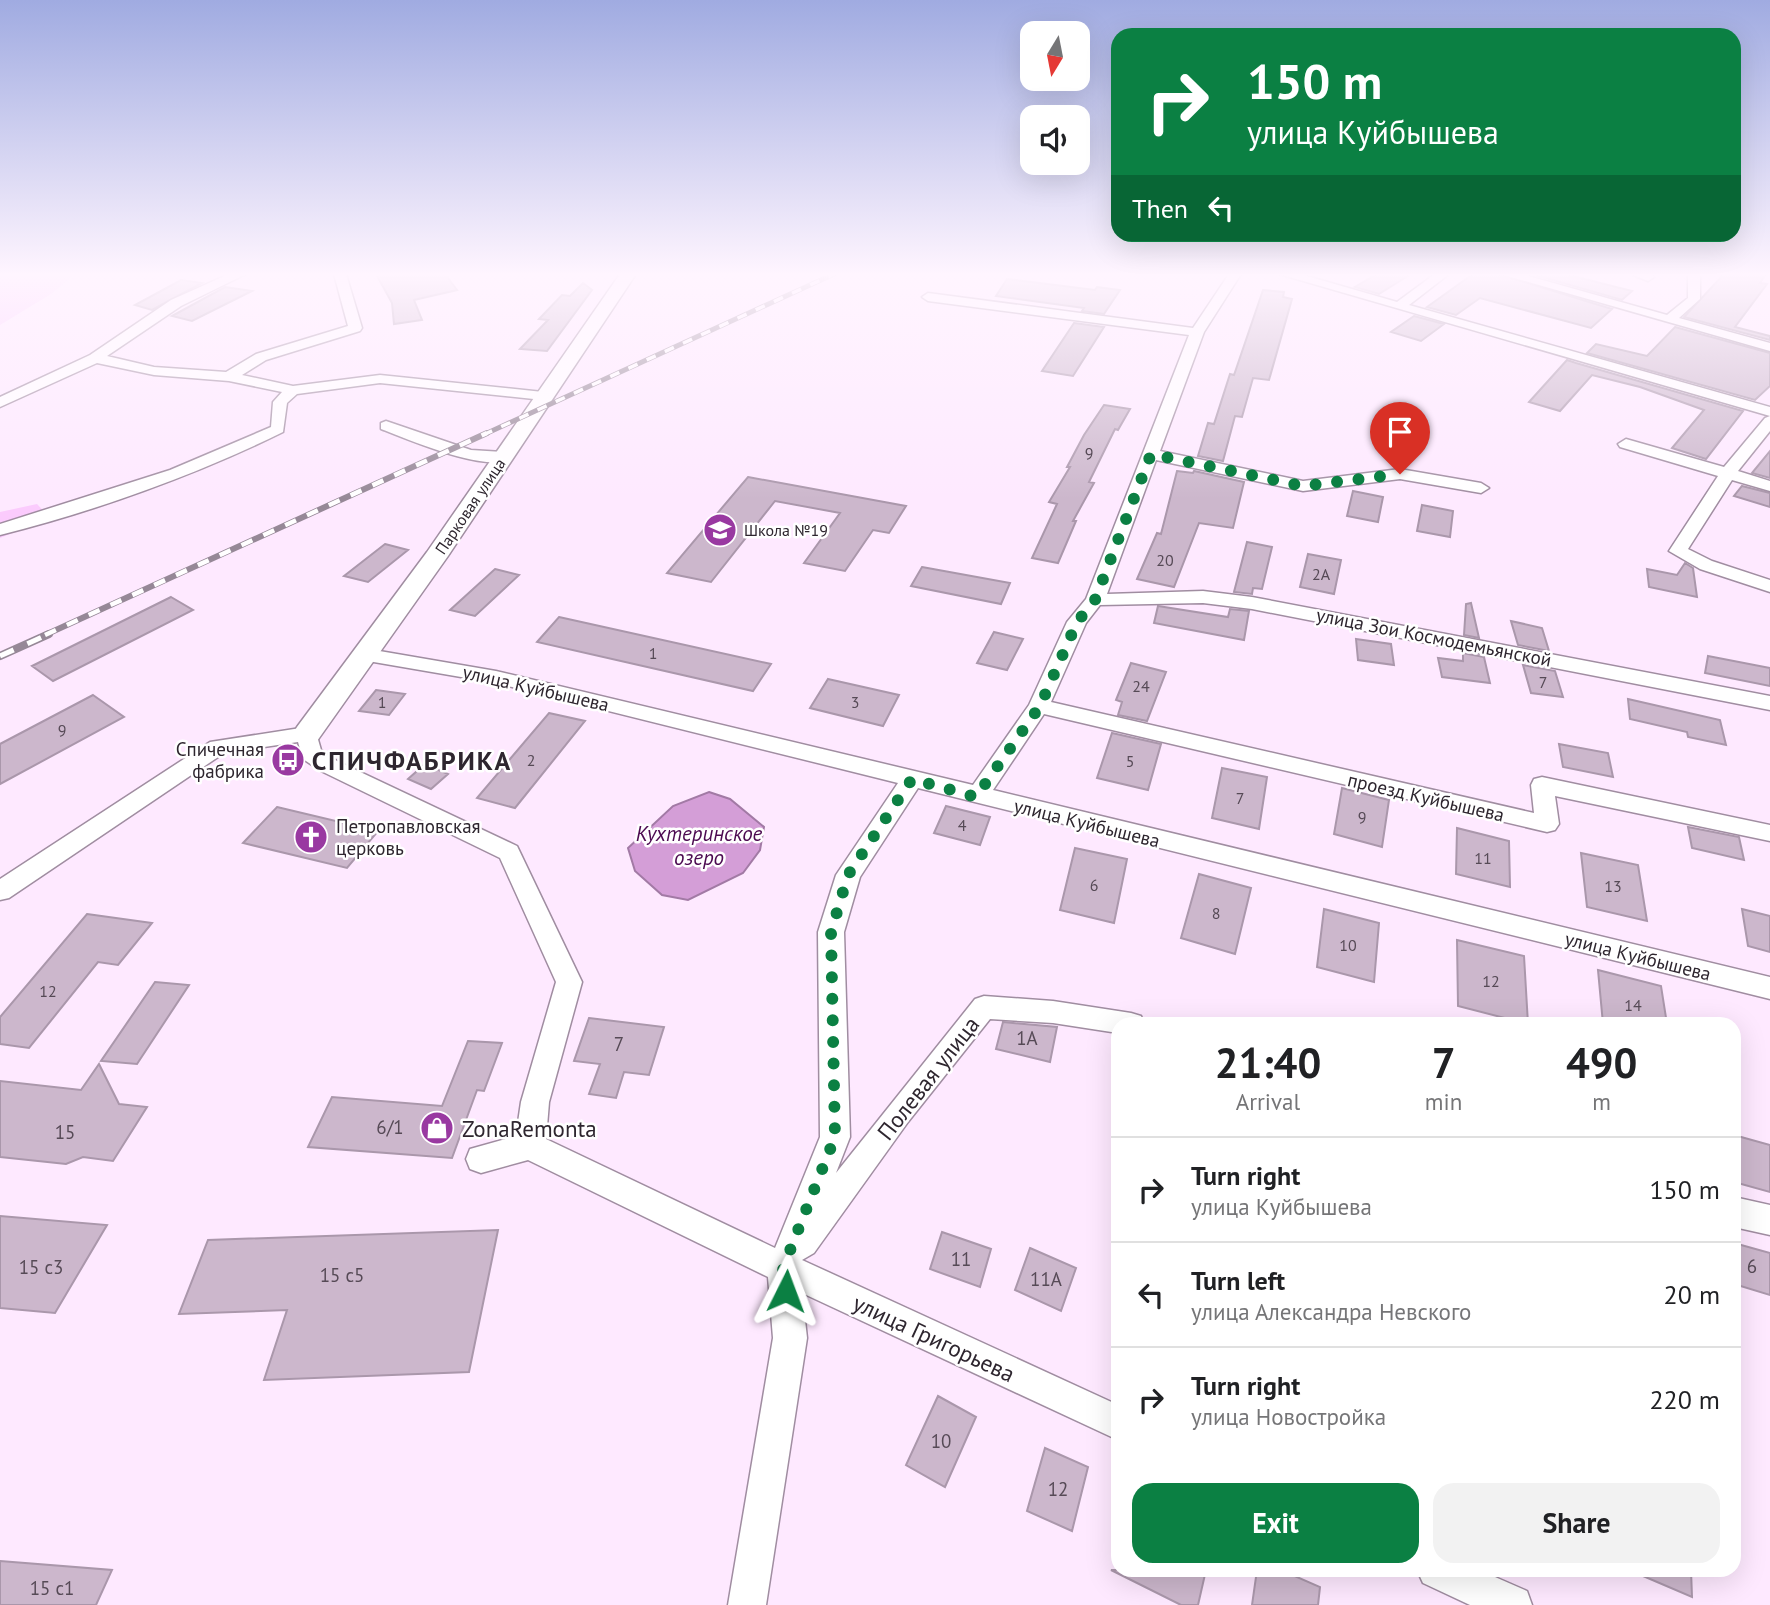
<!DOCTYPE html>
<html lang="en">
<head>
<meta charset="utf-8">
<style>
  :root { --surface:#fff; --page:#f2f2f2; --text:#202124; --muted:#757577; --line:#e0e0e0; --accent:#0b8043 }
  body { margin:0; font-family:"PT Sans",sans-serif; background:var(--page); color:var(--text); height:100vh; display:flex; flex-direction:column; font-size:26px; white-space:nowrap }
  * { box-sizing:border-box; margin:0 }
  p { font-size:23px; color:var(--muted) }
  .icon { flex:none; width:38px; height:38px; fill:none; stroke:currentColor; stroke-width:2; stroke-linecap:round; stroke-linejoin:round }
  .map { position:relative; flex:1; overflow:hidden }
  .details { position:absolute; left:1111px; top:1017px; width:630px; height:560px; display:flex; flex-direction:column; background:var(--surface); border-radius:21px; box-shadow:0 7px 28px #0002 }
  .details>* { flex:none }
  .hud { position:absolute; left:1111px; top:28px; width:630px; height:214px; border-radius:21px; box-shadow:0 7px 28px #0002; background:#0b8043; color:#fff; overflow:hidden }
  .needle { width:46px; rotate:190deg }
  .fabs { position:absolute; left:1020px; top:21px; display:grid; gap:14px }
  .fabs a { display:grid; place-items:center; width:70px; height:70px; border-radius:14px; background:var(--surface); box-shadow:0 7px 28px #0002; font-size:35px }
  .pin { position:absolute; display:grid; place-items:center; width:60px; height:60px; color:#fff; margin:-72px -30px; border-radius:50% 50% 50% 0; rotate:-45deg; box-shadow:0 0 7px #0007 }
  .pin .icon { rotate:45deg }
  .me { position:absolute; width:77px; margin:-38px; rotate:3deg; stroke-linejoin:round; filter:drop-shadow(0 0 5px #0008) }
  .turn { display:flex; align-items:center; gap:24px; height:147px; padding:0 21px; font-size:32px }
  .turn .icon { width:91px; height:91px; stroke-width:2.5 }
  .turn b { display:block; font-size:49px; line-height:60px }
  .then { display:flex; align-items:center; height:66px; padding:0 21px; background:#0003; gap:14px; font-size:26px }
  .eta { display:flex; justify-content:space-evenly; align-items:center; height:119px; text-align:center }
  .eta b { font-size:42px; font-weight:700; line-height:49px }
  .button { display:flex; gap:14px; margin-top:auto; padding:14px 21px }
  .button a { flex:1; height:80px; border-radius:21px; background:var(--accent); color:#fff; font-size:28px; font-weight:700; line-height:80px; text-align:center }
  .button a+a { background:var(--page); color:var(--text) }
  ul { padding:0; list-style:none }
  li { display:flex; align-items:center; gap:21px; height:105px; padding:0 21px; border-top:2px solid var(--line) }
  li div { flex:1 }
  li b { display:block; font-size:26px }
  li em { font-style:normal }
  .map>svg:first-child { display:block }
</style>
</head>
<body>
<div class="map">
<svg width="1770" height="1605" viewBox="0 0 1770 1605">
  <rect width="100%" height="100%" fill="#fee9ff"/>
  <path fill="#fbcbfd" d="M0 274H75L51 294 0 325Z
    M37 504 50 518 0 538V512Z"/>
  <path fill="#d49ed7" stroke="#a27aa5" stroke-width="2" d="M709 792 730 799 764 827 760 850 743 873 688 900 662 895 635 871 628 848 673 806Z"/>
  <path fill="#ccb7cc" stroke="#aa97ab" stroke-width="2" d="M376 274H445L457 290 414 300 422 320 394 324 392 303Z
    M1377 274H1411L1379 294 1355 287Z
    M1473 274H1498L1612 309 1591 328 1480 298 1456 315 1427 307Z
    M1532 274H1565L1632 291 1622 300Z
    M1724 274H1766L1760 283 1767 284 1735 327 1770 336V340L1684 317Z
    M1007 279 1095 290 1097 287 1120 290 1104 314 1082 311 1084 308 996 296Z
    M181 280 202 283 152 310 135 305Z
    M583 283 592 290 547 351 520 349 548 320 539 319 562 295 570 296Z
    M225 287 252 291 192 321 172 316Z
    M1263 290 1284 292 1283 297 1292 299 1269 380 1253 378 1242 417 1235 416 1223 461 1198 456 1208 423 1214 424 1230 374 1234 375Z
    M1414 316 1444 324 1421 341 1391 332Z
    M1074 323 1104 327 1073 376 1042 371Z
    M1675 327 1770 353V386L1755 400 1587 353 1596 344 1647 356Z
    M1567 360 1576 363 1743 411 1706 459 1672 448 1704 410 1640 387 1592 375 1560 411 1529 402Z
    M1104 405 1130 409 1118 430 1115 429 1089 482 1094 483 1073 521H1076L1058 563 1032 558 1057 504 1049 502 1070 467H1067L1084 435Z
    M1770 451V478L1752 473Z
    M1177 471 1193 473 1194 471 1244 482 1233 528 1199 523 1174 587 1137 579 1157 533 1161 534Z
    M748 477 906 506 889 533 873 530 845 571 804 563 840 513 775 501 711 582 667 573Z
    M1742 486 1770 493V507L1734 496Z
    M1353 491 1383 497 1378 522 1347 516Z
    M1422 505 1453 511 1450 537 1417 531Z
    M1247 542 1272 547 1262 589 1253 588 1252 594 1234 592Z
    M385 544 408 550 368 582 344 576Z
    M1308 554 1341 560 1334 594 1300 587Z
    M1685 563 1693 568 1697 597 1649 587 1647 569 1677 575Z
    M922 567 1010 583 1001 604 911 586Z
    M495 569 519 575 475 616 450 610Z
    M171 597 193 610 53 681 32 666Z
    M1471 603 1479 638 1464 635 1466 604Z
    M1158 606 1228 617 1230 609 1249 611 1244 640 1154 623Z
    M559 617 771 664 753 691 537 642Z
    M1511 621 1542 628 1549 651 1518 645Z
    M994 632 1023 639 1007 670 977 663Z
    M1356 639 1391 644 1394 665 1358 660Z
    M1463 653 1484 657 1490 683 1442 677 1438 658 1463 661Z
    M1708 656 1770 668V686L1705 673Z
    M1131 663 1166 672 1147 721 1118 715 1122 702 1116 700Z
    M1523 665 1555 671 1563 697 1531 693Z
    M828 679 899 695 883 726 810 708Z
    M376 690 405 694 389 715 359 711Z
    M93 695 124 717 0 784V744Z
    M1628 699 1720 720 1726 745 1688 737 1687 732 1630 719Z
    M549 713 585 721 515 808 477 798Z
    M1112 733 1161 744 1148 790 1097 778Z
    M1559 744 1608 753 1613 777 1563 767Z
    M425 764 448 774 431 789 408 779Z
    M1222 768 1267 777 1259 829 1212 818Z
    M1342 788 1389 800 1382 847 1334 834Z
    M946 806 990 817 980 845 934 833Z
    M277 807 378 831 347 868 243 843Z
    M1688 827 1739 837 1744 860 1692 848Z
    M1457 828 1509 841 1510 887 1456 874Z
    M1075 848 1127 859 1114 923 1060 910Z
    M1581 853 1638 865 1647 921 1587 907Z
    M1199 874 1251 888 1235 954 1181 938Z
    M1324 909 1379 923 1374 982 1317 967Z
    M1742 909 1770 916V952L1748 946Z
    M87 914 152 923 118 965 98 962 29 1048 0 1044V1017Z
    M1457 940 1524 956 1528 1024 1458 1006Z
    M1598 970 1661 986 1667 1024H1603Z
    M155 982 189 985 137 1064 101 1061Z
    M589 1018 664 1027 649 1075 624 1072 616 1098 589 1094 600 1064 574 1061Z
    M1003 1022 1057 1027 1050 1062 996 1049Z
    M468 1041 502 1043 484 1091 477 1090 452 1158 308 1147 332 1097 442 1106Z
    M99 1064 119 1104 147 1107 113 1161 83 1157 66 1164 0 1157V1081L81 1090Z
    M1734 1135 1770 1145V1192L1734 1182Z
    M0 1216 107 1225 55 1313 0 1308Z
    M498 1230 469 1372 264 1380 287 1310 179 1314 208 1240Z
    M942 1232 991 1249 980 1287 930 1269Z
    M1734 1243 1770 1253V1295L1734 1284Z
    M1030 1248 1076 1268 1061 1311 1015 1290Z
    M938 1396 976 1417 945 1487 906 1465Z
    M1045 1448 1088 1467 1072 1531 1027 1511Z
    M0 1561 112 1570 96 1605H0Z
    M1111 1570H1206L1198 1605H1181Z
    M1257 1570H1281L1320 1587 1318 1605H1252Z
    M1629 1570H1691L1692 1597Z"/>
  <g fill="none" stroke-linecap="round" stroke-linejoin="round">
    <defs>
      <path id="minor" d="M229 274H246L181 306 107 356 154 367 226 372 256 354 348 326 334 274H346L362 328 360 331 266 360 242 375 293 386 380 375 543 392 550 396 543 400 380 383 297 394 287 403 283 432C198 474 93 512 0 535V524L170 470 271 427 273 402 282 392 229 381 154 375 97 363 0 407V397L90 355 171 300Z
        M1229 274H1241L1204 332 1160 451 1303 481 1400 469 1481 483 1489 488 1481 493 1400 479 1303 491 1156 460 1107 594 1203 591 1252 597 1770 696V710L1252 609 1203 603 1100 605 1086 623 1051 702 1534 813 1531 785 1534 779 1542 777 1770 825V841L1555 796 1559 824 1555 830 1547 832 1044 714 993 790 1770 977V999L918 788 860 877 844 932 850 1137 836 1173 975 999 984 996 1053 1001 1131 1013 1141 1016 1144 1024H1118V1033L1053 1023 990 1019 908 1122 814 1253 802 1260 1118 1405V1440L802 1293 807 1338 766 1605H728L773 1338 768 1277 528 1160 481 1173 470 1169 466 1159 470 1149 516 1136 521 1102 556 982 500 858 321 771 303 759 298 742 224 753 9 898 0 900V879L210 742 307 727 315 729 321 750 337 761 517 846 582 982 549 1102 546 1139 775 1248 820 1137 818 932 836 875 898 783 496 683 362 660 352 654 362 648 496 671 973 785 1029 705 1067 622 1086 599 1189 335 928 301 922 297 928 293 1193 328Z
        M1279 274H1300L1397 302 1435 274H1449L1409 305 1770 407V431L1738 471 1770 481V491L1732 480 1688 549 1712 561 1770 580V592L1700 569 1669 551 1718 476 1620 447 1618 444 1626 439 1724 467 1765 418 1770 416Z
        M1500 274H1521L1667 315 1688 298V274H1700V299L1679 318 1770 343V351Z
        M1631 274H1652L1654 277 1648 281Z
        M386 421 471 450 503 452 511 457C492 476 405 438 381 429V423Z
        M1734 1197 1770 1205V1235L1734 1227Z
        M1417 1570H1479L1527 1591 1532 1605H1470L1423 1583Z"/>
      <path id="tertiary" d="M620 274H636L448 556 317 741 307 743 297 741 293 734 297 727 427 552Z"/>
    </defs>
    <use href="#minor" stroke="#a08da1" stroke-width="3"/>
    <use href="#tertiary" stroke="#a08da1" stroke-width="3"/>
    <use href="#minor" fill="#fff" fill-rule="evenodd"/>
    <use href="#tertiary" fill="#fff" fill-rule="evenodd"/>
    <defs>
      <path id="rail-far2" d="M483 435 834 274"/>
      <path id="rail-far1" d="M45 635 487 433"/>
      <path id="rail" d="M0 656 49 634"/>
    </defs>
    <use href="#rail-far2" stroke="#968897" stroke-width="5"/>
    <use href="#rail-far1" stroke="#968897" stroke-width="6"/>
    <use href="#rail" stroke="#968897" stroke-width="8"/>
    <use href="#rail-far2" stroke="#fff" stroke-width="3.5" stroke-dasharray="10" stroke-linecap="butt"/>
    <use href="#rail-far1" stroke="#fff" stroke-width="4.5" stroke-dasharray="12" stroke-linecap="butt"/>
    <use href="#rail" stroke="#fff" stroke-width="5" stroke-dasharray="15" stroke-linecap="butt"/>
  </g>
  <linearGradient id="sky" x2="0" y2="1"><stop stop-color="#a0abe1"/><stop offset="0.55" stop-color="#fff5ff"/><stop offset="1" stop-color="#fff5ff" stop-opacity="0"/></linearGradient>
  <rect width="1770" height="499" fill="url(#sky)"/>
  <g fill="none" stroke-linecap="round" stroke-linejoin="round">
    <path stroke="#0b8043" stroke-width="12" stroke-dasharray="0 21.6" d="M786 1291 783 1268 835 1137 831 932 848 875 912 779 976 797 1040 706 1077 622 1095 600 1151 454 1303 486 1400 474"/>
  </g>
  <defs>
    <symbol id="school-disc" viewBox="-11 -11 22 22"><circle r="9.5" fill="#9939a1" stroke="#fff"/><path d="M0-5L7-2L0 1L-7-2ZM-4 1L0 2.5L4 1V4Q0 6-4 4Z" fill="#fff"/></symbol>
    <symbol id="bus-disc" viewBox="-11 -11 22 22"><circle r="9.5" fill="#9939a1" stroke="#fff"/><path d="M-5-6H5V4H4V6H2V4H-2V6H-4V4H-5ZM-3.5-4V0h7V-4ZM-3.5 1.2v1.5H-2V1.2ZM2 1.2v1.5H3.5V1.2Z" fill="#fff"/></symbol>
    <symbol id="church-disc" viewBox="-11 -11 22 22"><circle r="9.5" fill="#9939a1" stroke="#fff"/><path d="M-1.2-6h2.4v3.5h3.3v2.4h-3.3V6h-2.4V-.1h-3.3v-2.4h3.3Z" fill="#fff"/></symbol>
    <symbol id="shop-disc" viewBox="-11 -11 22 22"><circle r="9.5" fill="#9939a1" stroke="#fff"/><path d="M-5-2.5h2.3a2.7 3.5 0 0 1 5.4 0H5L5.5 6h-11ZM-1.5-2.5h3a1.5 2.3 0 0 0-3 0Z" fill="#fff"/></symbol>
  </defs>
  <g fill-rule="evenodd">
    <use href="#school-disc" x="701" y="511" width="38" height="38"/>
    <use href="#bus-disc" x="269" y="741" width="38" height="38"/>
    <use href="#church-disc" x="292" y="818" width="38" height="38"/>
    <use href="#shop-disc" x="418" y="1109" width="38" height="38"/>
  </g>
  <g text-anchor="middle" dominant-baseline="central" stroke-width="5" stroke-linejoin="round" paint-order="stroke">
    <g font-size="16" fill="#564a56">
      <text x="1089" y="453">9</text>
      <text x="1165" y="560">20</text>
      <text x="1321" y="574">2А</text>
      <text x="653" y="653">1</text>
      <text x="1543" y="682">7</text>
      <text x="1141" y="686">24</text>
      <text x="382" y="702">1</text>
      <text x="855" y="702">3</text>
      <text x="62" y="730">9</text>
      <text x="531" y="760">2</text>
      <text x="1130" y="761">5</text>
      <text x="1240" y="798">7</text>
      <text x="1362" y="817">9</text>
      <text x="962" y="825">4</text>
      <text x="1483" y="858">11</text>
      <text x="1094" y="885">6</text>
      <text x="1613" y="886">13</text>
      <text x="1216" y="913">8</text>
      <text x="1348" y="945">10</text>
      <text x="1491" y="981">12</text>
      <text x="48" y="991">12</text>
      <text x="1633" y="1005">14</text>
    </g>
    <g font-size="16" fill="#2e262f" stroke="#fff">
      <text transform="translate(470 506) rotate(-56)">Парковая улица</text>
    </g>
    <g font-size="16" fill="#2e262f" stroke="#fff" text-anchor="start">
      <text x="744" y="530">Школа №19</text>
    </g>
    <g font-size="19" fill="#2e262f" stroke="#fff">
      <text transform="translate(1434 637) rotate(11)">улица Зои Космодемьянской</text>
      <text transform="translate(536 688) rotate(13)">улица Куйбышева</text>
      <text transform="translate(1426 797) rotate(13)">проезд Куйбышева</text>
      <text transform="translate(1087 823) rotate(14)">улица Куйбышева</text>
      <text transform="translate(1638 956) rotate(14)">улица Куйбышева</text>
    </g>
    <g font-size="19" fill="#2e262f" stroke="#fff" text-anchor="end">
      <text x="264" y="749">Спичечная<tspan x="264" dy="22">фабрика</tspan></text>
      <text x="336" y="826" text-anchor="start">Петропавловская<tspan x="336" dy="22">церковь</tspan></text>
    </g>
    <g font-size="19" fill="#564a56">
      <text x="1027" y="1038">1А</text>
      <text x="619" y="1044">7</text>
      <text x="390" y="1127">6/1</text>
      <text x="65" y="1132">15</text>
      <text x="961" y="1259">11</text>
      <text x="1752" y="1266">6</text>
      <text x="41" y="1267">15 с3</text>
      <text x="342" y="1275">15 с5</text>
      <text x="1046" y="1279">11А</text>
      <text x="941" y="1441">10</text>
      <text x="1058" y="1489">12</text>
      <text x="52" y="1588">15 с1</text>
    </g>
    <g font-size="21" font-style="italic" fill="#4c0a51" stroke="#fff">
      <text x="699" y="833">Кухтеринское<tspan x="699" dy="24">озеро</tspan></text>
    </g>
    <g font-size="23" fill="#2e262f" stroke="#fff">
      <text transform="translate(928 1078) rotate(-52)">Полевая улица</text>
      <text transform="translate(934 1338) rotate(25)">улица Григорьева</text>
    </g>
    <g font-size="23" fill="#2e262f" stroke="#fff" text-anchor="start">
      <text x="462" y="1128">ZonaRemonta</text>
    </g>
    <g font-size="26" font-weight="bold" letter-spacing="2" fill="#2e262f" stroke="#fff">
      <text x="412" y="760">СПИЧФАБРИКА</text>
    </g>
  </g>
</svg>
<div class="fabs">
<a><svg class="needle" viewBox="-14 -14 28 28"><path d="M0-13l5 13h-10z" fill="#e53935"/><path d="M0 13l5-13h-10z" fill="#757577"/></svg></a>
<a><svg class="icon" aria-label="sound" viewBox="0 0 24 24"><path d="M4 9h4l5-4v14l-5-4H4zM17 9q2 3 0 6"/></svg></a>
</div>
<div class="pin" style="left:1400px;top:474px;background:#d93025"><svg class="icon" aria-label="arrive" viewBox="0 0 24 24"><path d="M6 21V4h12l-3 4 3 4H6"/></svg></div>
<svg class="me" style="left:786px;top:1291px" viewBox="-20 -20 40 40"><path d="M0-17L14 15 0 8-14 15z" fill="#0b8043" stroke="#fff" stroke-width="4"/></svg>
<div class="hud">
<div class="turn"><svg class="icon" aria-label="right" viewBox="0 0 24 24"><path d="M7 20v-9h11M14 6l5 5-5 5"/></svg><div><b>150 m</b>улица Куйбышева</div></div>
<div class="then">Then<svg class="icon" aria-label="left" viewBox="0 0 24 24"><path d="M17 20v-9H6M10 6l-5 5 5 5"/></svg></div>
</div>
<section class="details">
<div class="eta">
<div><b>21:40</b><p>Arrival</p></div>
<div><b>7</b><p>min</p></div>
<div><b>490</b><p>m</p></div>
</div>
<ul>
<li><svg class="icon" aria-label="right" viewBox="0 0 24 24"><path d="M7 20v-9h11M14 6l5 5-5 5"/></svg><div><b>Turn right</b><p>улица Куйбышева</p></div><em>150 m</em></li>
<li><svg class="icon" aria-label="left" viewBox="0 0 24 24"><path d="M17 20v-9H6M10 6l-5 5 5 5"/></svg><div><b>Turn left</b><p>улица Александра Невского</p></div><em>20 m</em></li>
<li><svg class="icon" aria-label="right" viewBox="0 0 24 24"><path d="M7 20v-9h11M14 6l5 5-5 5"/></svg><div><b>Turn right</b><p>улица Новостройка</p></div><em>220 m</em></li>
</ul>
<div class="button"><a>Exit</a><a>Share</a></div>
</section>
</div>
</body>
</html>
